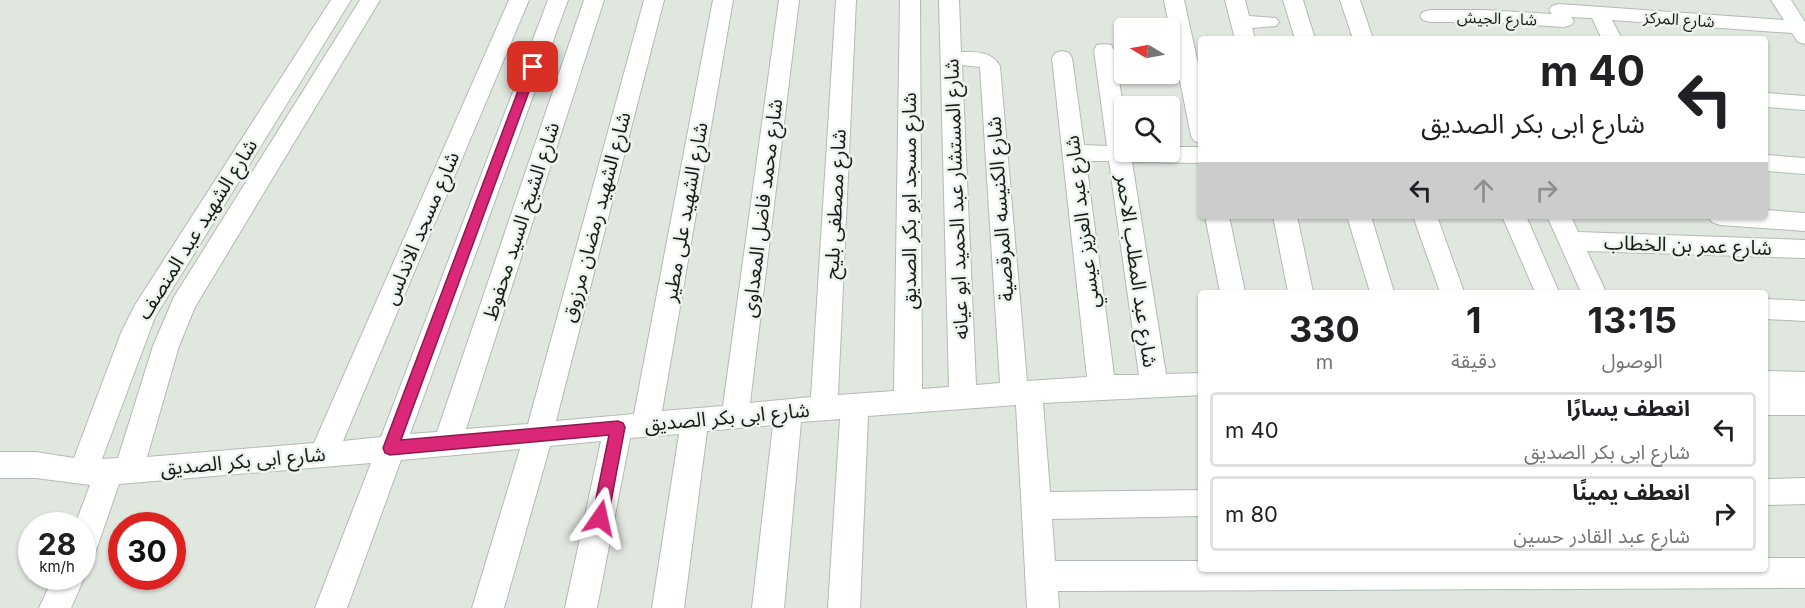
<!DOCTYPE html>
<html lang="ar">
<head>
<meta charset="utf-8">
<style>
  :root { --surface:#fff; --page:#f6f6f6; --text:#202124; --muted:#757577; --line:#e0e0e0 }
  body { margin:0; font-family:Inter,"Noto Sans Arabic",sans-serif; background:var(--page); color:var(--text); direction:rtl; height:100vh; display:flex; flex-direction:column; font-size:22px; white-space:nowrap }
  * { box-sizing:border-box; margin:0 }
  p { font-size:20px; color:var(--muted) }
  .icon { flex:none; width:33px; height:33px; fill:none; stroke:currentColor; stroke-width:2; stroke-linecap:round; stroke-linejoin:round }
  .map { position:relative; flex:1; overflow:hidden; direction:ltr }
  .drawer { position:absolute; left:1198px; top:290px; width:570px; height:282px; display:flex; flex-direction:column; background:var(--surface); border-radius:6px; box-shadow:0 2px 4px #0004; direction:rtl }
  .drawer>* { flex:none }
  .guide { position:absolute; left:1198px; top:36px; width:570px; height:183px; border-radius:6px; box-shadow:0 2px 4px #0004; direction:rtl; background:#fff; color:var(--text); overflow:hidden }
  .needle { width:39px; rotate:280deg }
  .tools { position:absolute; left:1114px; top:18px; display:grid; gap:12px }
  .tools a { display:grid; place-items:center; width:66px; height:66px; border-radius:6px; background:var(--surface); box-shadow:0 2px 4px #0004; font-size:30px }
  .speed { position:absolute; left:18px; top:512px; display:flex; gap:12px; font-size:30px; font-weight:700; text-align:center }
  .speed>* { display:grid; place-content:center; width:78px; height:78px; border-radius:50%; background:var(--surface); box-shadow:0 2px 4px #0004; line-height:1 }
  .speed small { font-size:15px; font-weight:400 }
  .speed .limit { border:9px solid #d22; background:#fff; color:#111 }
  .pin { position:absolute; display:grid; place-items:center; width:51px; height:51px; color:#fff; margin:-26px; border-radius:12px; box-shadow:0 3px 9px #0006 }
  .me { position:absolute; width:66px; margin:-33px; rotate:11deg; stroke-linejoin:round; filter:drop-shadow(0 0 4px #0008) }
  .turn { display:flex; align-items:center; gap:21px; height:126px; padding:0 24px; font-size:27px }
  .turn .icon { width:78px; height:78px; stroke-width:2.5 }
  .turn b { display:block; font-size:42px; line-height:51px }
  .lanes { display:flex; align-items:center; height:57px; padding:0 24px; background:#0003; justify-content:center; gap:30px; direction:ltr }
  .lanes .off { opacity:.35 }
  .eta { display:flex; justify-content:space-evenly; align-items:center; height:102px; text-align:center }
  .eta b { font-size:36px; font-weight:700; line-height:42px }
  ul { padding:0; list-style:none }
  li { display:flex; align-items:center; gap:18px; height:75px; margin:0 12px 9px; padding:0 12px; border:3px solid var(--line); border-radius:6px }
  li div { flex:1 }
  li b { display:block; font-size:22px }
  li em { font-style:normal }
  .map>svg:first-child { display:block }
</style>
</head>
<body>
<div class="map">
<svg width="1805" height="608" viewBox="0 0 1805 608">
  <rect width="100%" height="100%" fill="#e0e7df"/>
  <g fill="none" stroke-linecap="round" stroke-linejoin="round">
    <defs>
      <path id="minor" d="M331 0H351L155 317 102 459 118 458 153 346 174 297 360 0H380L195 307 179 346 147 457 314 443 509 0H529L343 441 381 437 548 0H568L410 434 437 432 584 0H604L466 429 528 424 644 0H664L556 421 634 414 713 0H733L662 411 723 406 779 0H799L750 403 811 397 836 0H856L838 395 894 391 900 0H920L922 389 949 387 939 0H959L961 52C977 52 991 51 1000 66L1027 381 1087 377 1052 58 1055 53 1062 51 1069 53 1072 58 1084 145 1107 146 1094 50 1097 45 1104 44 1111 45 1114 50 1125 118V152H1170V147H1202V163L1132 162 1166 374 1202 373V395L1043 403 1050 492 1202 490V516L1052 519 1055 561H1202V568H1766V558H1805V588L1058 591 1059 608H1027L1016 405 868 416 860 608H828L840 419 801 422 784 608H752L773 425 707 431 684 608H652L679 434 630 438 597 608H565L601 441 550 446 504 608H472L520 449 401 460 347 608H315L371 463 119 484 93 559 82 563V525H75L90 485 36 478H0V452H36L74 458 121 333 135 305ZM962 65 980 67 1000 383 976 385ZM1086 161H1109L1139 375H1114Z
        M1164 0H1184L1202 82V143L1194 141 1191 136Z
        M1225 0H1245L1249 16 1276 18 1279 22 1276 26 1252 28 1255 39H1235Z
        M1283 0H1303L1315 39H1295Z
        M1340 0H1360L1373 39H1353Z
        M1771 0H1791L1805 22V44L1798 42 1792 33 1612 20 1622 39H1602L1592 18 1571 17 1574 21 1571 25 1564 27 1484 22H1430L1423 20 1420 16 1423 12 1430 10H1484L1552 14 1549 10 1552 6 1559 4 1784 20Z
        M1766 93 1805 96V110L1766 107Z
        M1766 155 1805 158V174L1766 171Z
        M1766 210 1805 213V231L1720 225 1712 222 1708 216H1766Z
        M1205 216H1229L1245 292H1220Z
        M1273 216H1297L1313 292H1288Z
        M1347 216H1371L1394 292H1370Z
        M1413 216H1437L1464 292H1440Z
        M1502 216H1526L1559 292H1535Z
        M1547 216H1571L1578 232 1805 240V258L1587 251 1606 292H1581Z
        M1766 299 1805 301V321L1766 319Z
        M1766 371 1805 372V415H1766Z
        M1805 478V504L1766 505V479Z
        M82 569 85 576 71 608H39L54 576H82Z"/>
    </defs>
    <use href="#minor" stroke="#b3bab3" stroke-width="2"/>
    <use href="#minor" fill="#fff" fill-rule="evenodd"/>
  </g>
  <path fill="#db2777" stroke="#8e194d" stroke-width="1.5" d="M533 64 538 67 401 440 618 421 623 423 625 427 608 518 605 523 600 525 594 523 592 518 609 435 390 455 385 453 383 448 527 67Z"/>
  <g text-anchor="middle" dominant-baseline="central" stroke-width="5" stroke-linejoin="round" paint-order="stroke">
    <g font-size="16" fill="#181b18" stroke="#edf4ed">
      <text transform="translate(1497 18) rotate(2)">شارع الجيش</text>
      <text transform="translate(1679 19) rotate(4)">شارع المركز</text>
    </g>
    <g font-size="20" fill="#181b18" stroke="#edf4ed">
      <text transform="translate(956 199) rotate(-92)">شارع المستشار عبد الحميد ابو عيانه</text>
      <text transform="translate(909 201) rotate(-90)">شارع مسجد ابو بكر الصديق</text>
      <text transform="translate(835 204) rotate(-87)">شارع مصطفى بليح</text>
      <text transform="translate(762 208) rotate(-83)">شارع محمد فاضل المعداوى</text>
      <text transform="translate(1000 209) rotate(-94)">شارع الكنيسه المرقصية</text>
      <text transform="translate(685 212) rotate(-80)">شارع الشهيد على مطير</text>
      <text transform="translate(596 217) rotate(-75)">شارع الشهيد رمضان مرزوق</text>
      <text transform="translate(521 221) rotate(-72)">شارع الشيخ السيد محفوظ</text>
      <text transform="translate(1082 222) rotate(-97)">شارع عبد العزيز عيسي</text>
      <text transform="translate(421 228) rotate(-67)">شارع مسجد الاندلس</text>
      <text transform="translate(197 229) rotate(-58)">شارع الشهيد عبد المنصف</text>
      <text transform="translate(1688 245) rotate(2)">شارع عمر بن الخطاب</text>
      <text transform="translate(1137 271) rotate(82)">شارع عبد المطلب الاحمر</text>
      <text transform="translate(727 417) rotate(-5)">شارع ابى بكر الصديق</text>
      <text transform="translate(243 461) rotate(-5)">شارع ابى بكر الصديق</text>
    </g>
  </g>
</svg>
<div class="tools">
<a><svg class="needle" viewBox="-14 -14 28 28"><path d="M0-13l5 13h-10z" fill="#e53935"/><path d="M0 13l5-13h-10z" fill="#757577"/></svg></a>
<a><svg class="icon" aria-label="search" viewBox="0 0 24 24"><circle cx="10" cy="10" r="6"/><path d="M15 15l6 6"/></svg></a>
</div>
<div class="speed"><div>28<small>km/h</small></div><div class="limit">30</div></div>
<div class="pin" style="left:533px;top:67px;background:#d93025"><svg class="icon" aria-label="arrive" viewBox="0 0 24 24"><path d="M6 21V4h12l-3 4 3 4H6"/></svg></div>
<svg class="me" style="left:600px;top:518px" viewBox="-20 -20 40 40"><path d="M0-17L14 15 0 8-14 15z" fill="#db2777" stroke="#fff" stroke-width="4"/></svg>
<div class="guide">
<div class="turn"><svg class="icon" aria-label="left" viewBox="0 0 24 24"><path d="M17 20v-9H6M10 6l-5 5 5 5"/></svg><div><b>40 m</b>شارع ابى بكر الصديق</div></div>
<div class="lanes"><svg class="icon" aria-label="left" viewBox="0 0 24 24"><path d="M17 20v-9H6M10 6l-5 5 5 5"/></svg><svg class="icon off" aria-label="ahead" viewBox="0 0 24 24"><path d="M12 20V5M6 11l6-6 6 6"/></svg><svg class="icon off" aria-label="right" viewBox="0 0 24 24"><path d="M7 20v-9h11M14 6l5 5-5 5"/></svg></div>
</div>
<section class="drawer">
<div class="eta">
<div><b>13:15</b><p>الوصول</p></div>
<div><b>1</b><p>دقيقة</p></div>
<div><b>330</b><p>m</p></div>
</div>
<ul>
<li><svg class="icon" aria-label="left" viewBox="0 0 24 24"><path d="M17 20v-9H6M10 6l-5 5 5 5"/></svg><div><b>انعطف يسارًا</b><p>شارع ابى بكر الصديق</p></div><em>40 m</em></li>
<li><svg class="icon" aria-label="right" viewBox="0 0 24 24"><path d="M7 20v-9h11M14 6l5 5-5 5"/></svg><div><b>انعطف يمينًا</b><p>شارع عبد القادر حسين</p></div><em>80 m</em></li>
</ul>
</section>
</div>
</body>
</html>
